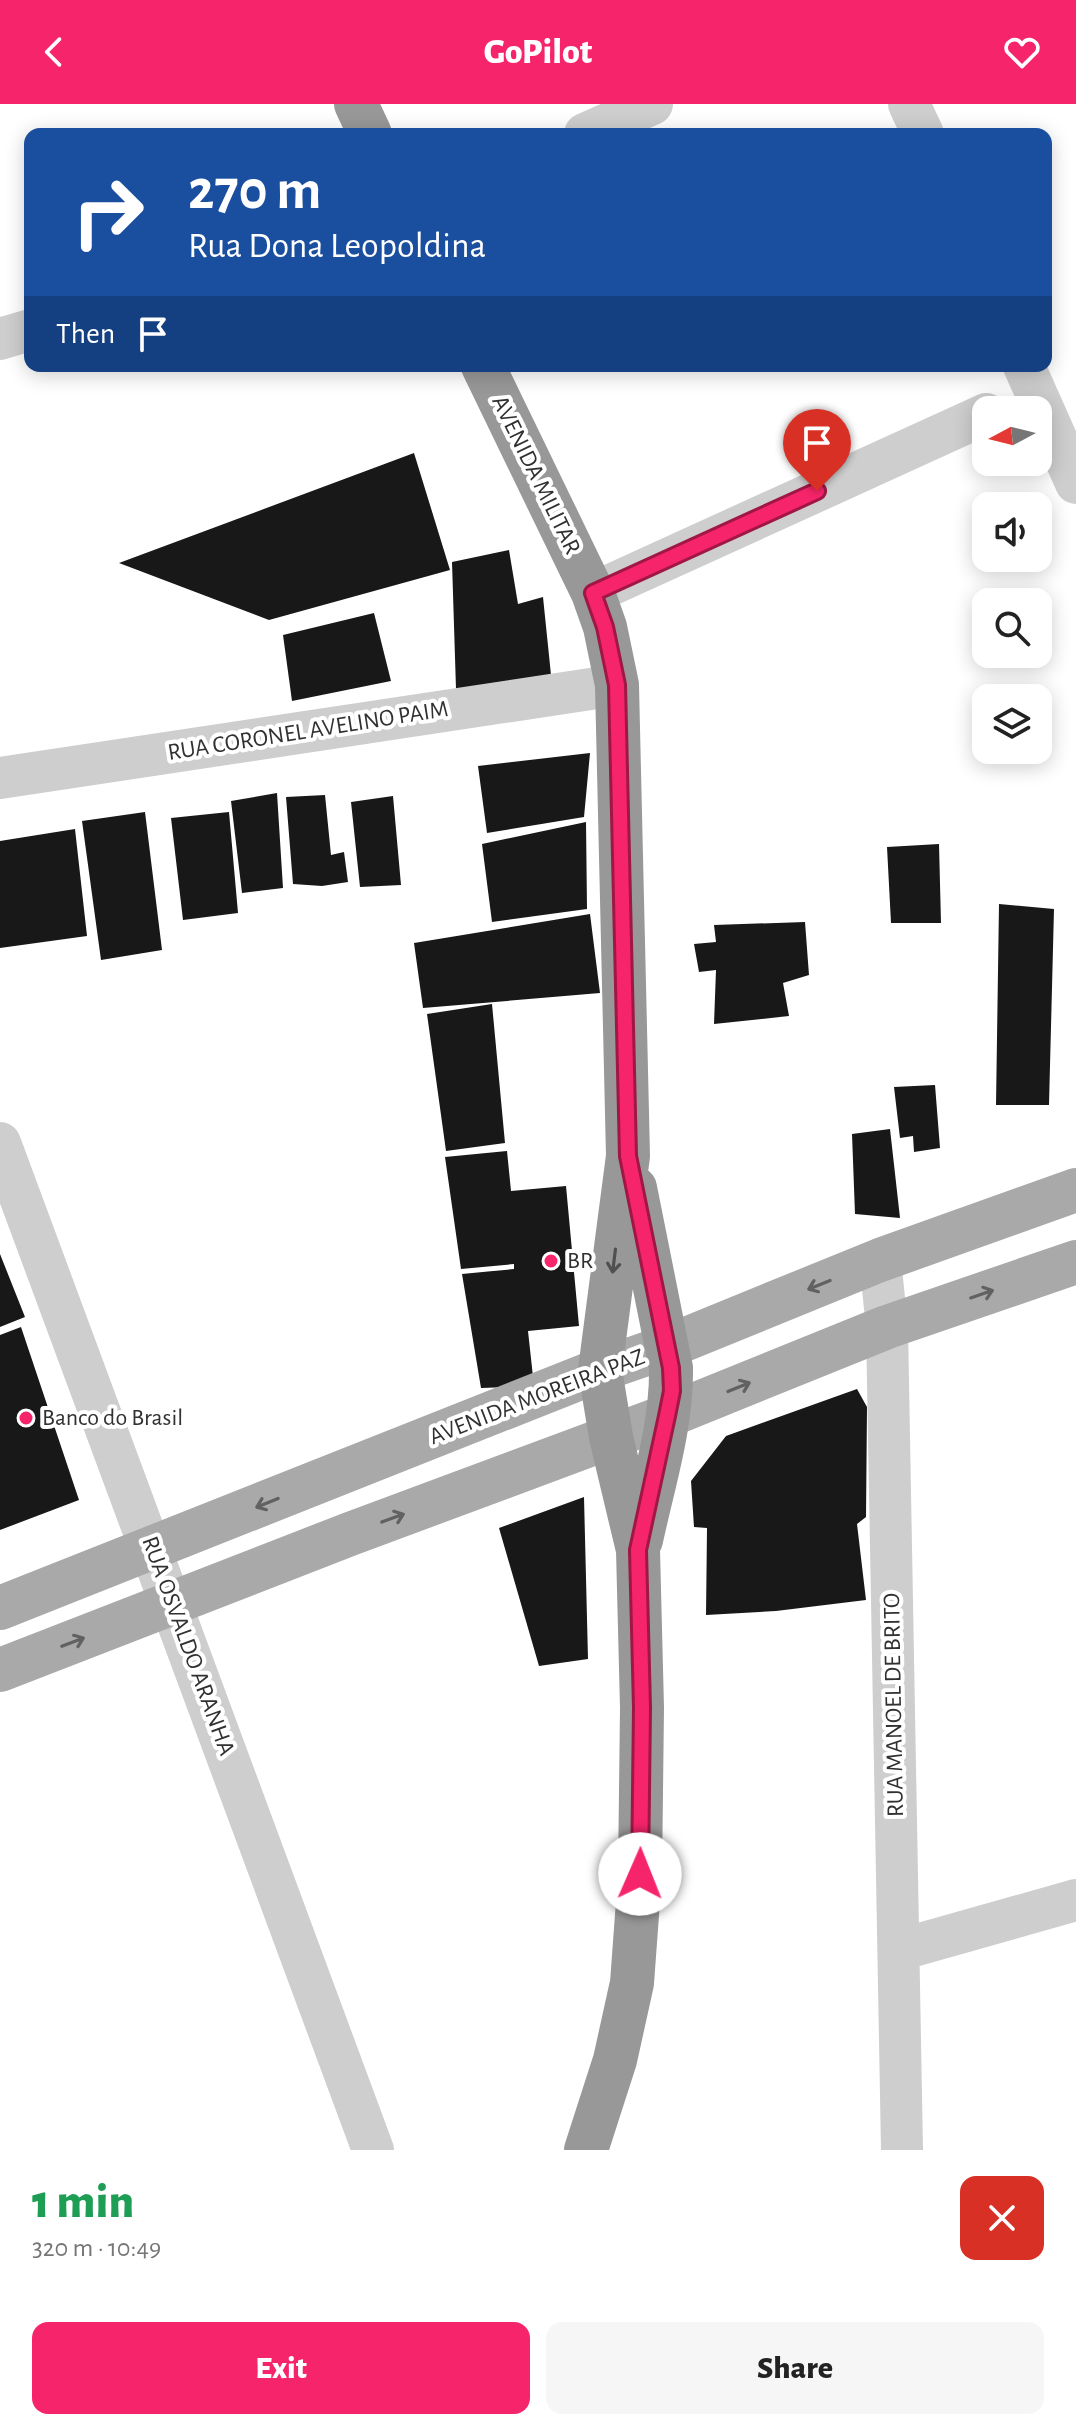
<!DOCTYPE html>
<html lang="en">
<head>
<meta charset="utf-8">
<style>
  :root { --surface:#fff; --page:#f6f6f6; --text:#222; --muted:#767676; --accent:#f6246a }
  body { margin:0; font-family:"Alegreya Sans",sans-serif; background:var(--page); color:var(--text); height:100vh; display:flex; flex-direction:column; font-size:30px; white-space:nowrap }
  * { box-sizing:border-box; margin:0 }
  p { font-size:26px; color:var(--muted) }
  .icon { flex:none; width:44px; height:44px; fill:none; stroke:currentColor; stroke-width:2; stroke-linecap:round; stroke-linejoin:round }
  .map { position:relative; height:2046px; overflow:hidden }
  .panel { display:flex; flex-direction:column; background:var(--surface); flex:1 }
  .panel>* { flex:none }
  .hud { position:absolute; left:24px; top:24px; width:1028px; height:244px; border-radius:16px; box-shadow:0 4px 20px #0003; background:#1a4fa0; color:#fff; overflow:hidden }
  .needle { width:52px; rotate:263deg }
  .buttons { position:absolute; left:972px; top:292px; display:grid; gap:16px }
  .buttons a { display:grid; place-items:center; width:80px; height:80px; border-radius:16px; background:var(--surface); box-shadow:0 4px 20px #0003; font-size:40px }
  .pin { position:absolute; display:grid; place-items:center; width:68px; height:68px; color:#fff; margin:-82px -34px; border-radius:50% 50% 50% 0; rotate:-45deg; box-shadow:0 0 8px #0007 }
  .pin .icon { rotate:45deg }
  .me { position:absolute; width:88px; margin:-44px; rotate:1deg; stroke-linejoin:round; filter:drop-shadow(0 0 6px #0008) }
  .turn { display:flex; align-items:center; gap:28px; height:168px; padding:0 32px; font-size:36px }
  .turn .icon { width:104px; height:104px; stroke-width:2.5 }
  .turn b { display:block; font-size:56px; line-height:68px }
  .then { display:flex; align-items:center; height:76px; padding:0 32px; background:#0003; gap:16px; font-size:30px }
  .round { display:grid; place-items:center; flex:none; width:84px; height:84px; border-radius:16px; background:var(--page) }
  .head { display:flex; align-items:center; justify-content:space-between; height:136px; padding:0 32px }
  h1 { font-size:48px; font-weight:800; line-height:60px; color:#1e9e55 }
  .cta { display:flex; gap:16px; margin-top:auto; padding:16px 32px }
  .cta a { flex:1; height:92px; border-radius:16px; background:var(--accent); color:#fff; font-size:32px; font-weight:800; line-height:92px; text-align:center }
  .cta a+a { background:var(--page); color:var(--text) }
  header { display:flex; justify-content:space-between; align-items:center; height:104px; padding:0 32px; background:var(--accent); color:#fff; font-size:36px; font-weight:800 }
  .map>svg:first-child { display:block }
</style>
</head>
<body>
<header><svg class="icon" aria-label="back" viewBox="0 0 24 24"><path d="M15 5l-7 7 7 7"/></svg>GoPilot<svg class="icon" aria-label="heart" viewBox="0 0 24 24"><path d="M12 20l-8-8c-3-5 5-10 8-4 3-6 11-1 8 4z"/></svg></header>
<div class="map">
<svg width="1076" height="2046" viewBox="0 0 1076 2046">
  <rect width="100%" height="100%" fill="#fff"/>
  <path fill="#181818" d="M414 349 450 466 269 516 119 459Z
    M509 446 518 500 543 493 551 571 456 585 452 458Z
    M374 509 391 577 292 597 283 531Z
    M590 649 584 713 487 729 478 662Z
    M277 689 283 784 242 789 231 697Z
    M325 691 331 751 344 748 348 778 322 782 293 780 286 693Z
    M393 692 401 781 360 783 351 698Z
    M145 708 162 846 101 856 82 717Z
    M229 708 238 809 183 816 171 714Z
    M586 718 587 805 492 818 482 740Z
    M75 725 87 832 0 844V737Z
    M939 740 941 819H891L887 743Z
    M999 800 1054 805 1049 1001H996Z
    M590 810 600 889 423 904 414 839Z
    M805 818 809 871 783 879 789 912 714 920 716 866 699 868 694 840 716 838 714 821Z
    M492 900 505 1039 446 1047 427 910Z
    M935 981 940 1044 914 1048 913 1032 900 1034 894 983Z
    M890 1025 900 1114 855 1110 852 1030Z
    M507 1047 511 1087 566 1082 579 1222 528 1227 534 1282 481 1284 462 1170 514 1165V1160L461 1165 445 1053Z
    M0 1150 25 1213 0 1223Z
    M21 1223 79 1396 0 1426V1231Z
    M857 1285 867 1303 866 1413 857 1420 866 1496 776 1507 706 1511 707 1424 694 1423 691 1377 726 1332Z
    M584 1393 588 1555 539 1562 499 1424Z"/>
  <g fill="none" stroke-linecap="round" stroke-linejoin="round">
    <path stroke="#cecece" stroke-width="42" d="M909 0 923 30
      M585 30 652 0
      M0 235 30 226
      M1024 262 1076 379
      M593 489 986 310
      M0 674 617 581
      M0 1039 373 2046
      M880 1156 887 1223 902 2046
      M899 1846 1076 1796"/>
    <path stroke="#a9a9a9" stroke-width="44" d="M0 1504 600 1266 669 1242 880 1156 1076 1086
      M0 1566 350 1430 667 1312 887 1223 1076 1158"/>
    <path stroke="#989898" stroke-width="44" d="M356 0 370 30
      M483 262 593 489 605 523 617 581 628 1052 600 1266 611 1333 638 1446 642 1604 640 1770 632 1879 615 1956 586 2046
      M635 1084 671 1264C672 1321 653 1380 641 1436"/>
  </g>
  <defs><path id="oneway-shaft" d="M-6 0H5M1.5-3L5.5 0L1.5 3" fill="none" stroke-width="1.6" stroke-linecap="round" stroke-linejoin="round" transform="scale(2)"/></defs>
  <use stroke="#505050" href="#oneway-shaft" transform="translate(614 1157) rotate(97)"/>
  <g stroke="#616161">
    <use href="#oneway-shaft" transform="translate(819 1181) rotate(158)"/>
    <use href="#oneway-shaft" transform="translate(982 1190) rotate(-19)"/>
    <use href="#oneway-shaft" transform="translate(739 1283) rotate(-22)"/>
    <use href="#oneway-shaft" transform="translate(267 1399) rotate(158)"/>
    <use href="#oneway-shaft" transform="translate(393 1414) rotate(-20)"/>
    <use href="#oneway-shaft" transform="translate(73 1538) rotate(-21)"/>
  </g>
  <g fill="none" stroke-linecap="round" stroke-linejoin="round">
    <defs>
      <path id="route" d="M640 1770 642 1604 638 1446 667 1312 672 1287 671 1264 628 1052 617 581 605 523 593 489 817 387"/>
    </defs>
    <use href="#route" stroke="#a01745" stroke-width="20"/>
    <use href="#route" stroke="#f6246a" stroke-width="14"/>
  </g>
  <g fill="#f6246a" stroke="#fff" stroke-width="3">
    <circle cx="551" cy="1157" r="8"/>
    <circle cx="26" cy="1314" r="8"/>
  </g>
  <g text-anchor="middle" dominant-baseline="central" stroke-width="8" stroke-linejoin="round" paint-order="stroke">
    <g font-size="24" fill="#313131" stroke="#fff">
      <text transform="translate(536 371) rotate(64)">AVENIDA MILITAR</text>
      <text transform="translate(308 627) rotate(-9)">RUA CORONEL AVELINO PAIM</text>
      <text transform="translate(537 1293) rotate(-21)">AVENIDA MOREIRA PAZ</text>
      <text transform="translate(188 1542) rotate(70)">RUA OSVALDO ARANHA</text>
      <text transform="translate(894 1601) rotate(-91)">RUA MANOEL DE BRITO</text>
    </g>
    <g font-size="24" fill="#313131" stroke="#fff" text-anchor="start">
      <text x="567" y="1157">BR</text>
      <text x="42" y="1314">Banco do Brasil</text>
    </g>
  </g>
</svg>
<div class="buttons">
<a><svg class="needle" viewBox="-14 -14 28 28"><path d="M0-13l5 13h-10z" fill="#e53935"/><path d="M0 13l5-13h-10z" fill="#767676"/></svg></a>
<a><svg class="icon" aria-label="sound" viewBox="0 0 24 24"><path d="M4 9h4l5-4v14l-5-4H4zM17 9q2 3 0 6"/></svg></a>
<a><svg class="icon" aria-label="search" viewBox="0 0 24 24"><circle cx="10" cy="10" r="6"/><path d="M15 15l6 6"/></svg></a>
<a><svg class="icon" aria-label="layers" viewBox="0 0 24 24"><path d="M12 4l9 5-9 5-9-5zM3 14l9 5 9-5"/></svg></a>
</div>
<div class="pin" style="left:817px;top:387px;background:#d93025"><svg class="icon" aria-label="arrive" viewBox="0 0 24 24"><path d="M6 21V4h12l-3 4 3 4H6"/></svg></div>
<svg class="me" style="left:640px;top:1770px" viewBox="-20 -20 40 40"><circle r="19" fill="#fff"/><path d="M0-13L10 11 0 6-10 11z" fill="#f6246a"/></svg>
<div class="hud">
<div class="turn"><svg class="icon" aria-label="right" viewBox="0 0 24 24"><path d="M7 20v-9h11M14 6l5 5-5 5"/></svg><div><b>270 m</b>Rua Dona Leopoldina</div></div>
<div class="then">Then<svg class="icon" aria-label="arrive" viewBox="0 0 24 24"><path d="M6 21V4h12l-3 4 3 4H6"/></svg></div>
</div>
</div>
<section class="panel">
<div class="head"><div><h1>1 min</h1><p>320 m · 10:49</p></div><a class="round" style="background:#d93025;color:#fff"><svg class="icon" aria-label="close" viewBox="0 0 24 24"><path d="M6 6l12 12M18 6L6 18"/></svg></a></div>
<div class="cta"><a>Exit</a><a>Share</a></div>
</section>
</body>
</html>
